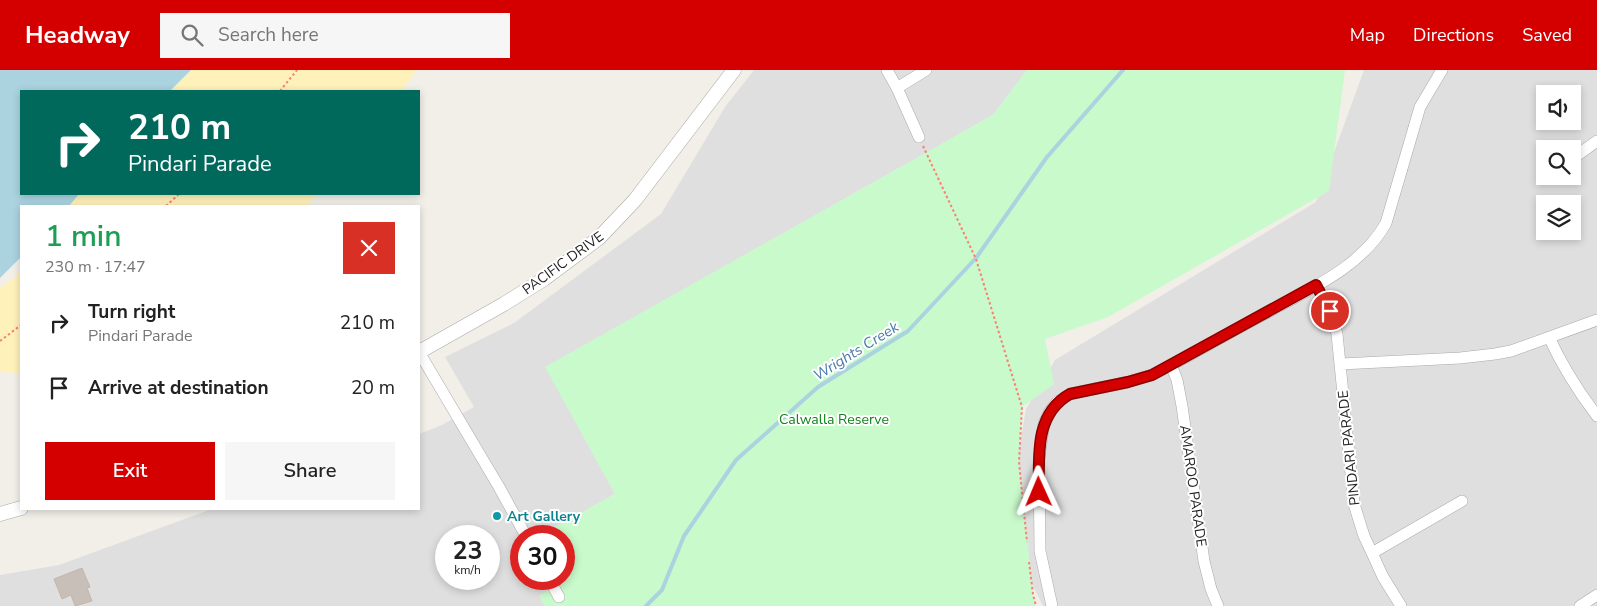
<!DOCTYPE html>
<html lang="en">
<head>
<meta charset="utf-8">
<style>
  :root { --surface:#fff; --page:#f6f6f6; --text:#222; --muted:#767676; --accent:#d40000 }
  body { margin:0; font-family:"Nunito Sans",sans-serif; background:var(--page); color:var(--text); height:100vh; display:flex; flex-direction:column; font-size:19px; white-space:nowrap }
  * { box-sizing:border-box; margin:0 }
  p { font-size:16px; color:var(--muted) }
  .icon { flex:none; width:28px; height:28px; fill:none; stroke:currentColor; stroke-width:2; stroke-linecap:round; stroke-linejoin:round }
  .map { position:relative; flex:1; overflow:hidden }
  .drawer { position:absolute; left:20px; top:135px; width:400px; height:305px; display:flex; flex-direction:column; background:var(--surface); border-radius:0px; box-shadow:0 2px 8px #0003 }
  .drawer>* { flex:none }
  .guide { position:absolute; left:20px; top:20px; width:400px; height:105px; border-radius:0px; box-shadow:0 2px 8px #0003; background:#00695c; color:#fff; overflow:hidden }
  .controls { position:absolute; left:1536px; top:15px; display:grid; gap:10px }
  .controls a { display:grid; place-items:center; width:45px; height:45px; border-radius:0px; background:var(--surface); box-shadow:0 2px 8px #0003; font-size:25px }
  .speed { position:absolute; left:435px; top:455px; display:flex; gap:10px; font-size:25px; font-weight:700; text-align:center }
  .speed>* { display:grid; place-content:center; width:65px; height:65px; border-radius:50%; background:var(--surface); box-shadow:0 2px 8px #0003; line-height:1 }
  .speed small { font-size:12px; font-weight:400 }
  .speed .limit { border:8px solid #d22; background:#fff; color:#111 }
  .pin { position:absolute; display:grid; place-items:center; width:42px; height:42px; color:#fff; margin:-21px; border:2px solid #fff; border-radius:50%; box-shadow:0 1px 5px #0007 }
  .me { position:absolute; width:55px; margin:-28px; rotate:359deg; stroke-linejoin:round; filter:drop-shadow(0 0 4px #0008) }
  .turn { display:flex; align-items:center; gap:18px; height:105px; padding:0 25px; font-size:22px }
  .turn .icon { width:65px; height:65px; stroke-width:2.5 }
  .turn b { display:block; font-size:35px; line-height:42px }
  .round { display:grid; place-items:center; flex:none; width:52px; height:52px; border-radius:0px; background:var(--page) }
  .overview { display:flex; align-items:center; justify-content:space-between; height:85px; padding:0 25px }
  h1 { font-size:30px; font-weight:600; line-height:38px; color:#1e9e55 }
  .cta { display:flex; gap:10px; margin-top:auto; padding:10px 25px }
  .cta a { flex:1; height:58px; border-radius:0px; background:var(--accent); color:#fff; font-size:20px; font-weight:600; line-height:58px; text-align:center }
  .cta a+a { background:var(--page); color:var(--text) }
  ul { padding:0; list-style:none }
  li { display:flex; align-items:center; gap:15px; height:65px; padding:0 25px }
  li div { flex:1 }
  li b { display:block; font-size:19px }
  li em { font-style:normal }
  header { display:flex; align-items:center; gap:30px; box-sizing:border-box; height:70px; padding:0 25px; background:var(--accent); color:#fff }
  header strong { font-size:24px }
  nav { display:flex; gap:28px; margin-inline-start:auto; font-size:18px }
  .search { width:350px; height:45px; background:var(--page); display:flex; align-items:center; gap:12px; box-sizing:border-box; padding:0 18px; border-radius:0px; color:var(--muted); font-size:19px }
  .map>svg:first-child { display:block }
</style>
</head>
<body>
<header>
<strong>Headway</strong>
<div class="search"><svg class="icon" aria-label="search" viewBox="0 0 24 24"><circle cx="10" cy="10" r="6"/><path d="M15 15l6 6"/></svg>Search here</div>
<nav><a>Map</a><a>Directions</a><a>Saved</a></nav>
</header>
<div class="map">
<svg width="1597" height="536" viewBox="0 0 1597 536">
  <rect width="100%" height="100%" fill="#f2efe9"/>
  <path fill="#e0dfdf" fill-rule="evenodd" d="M754 0H1027L993 45 546 297 615 424 545 463 546 466H521V509H564V498L569 508 539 526 545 536H0V505L59 495 212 439H419V364L442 355 474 337 445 287 514 253 661 144 725 37ZM446 466H489V509H446Z
    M1364 0H1597V536H1043L1005 461 1026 339 1055 290 1316 132ZM1545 24H1572V51H1545ZM1545 79H1572V106H1545ZM1545 134H1572V161H1545Z"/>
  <path fill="#fff1ba" d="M191 0H417L401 21H170Z
    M79 124H317L307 136H69Z
    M21 199V303L0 302V218L15 207Z"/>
  <path fill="#c8facc" d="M1027 0H1345L1329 121 1108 247 1045 269 1054 314 1022 337 1019 392 1033 524 1036 536H545L539 526 569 508 564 498V466H546L544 463 615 424 545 297 993 45Z"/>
  <path fill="#aad3df" d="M0 0H191L170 21H21V124H79L69 136H21V187L0 208Z"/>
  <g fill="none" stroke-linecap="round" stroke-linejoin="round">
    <path stroke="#aad3df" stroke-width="4" d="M646 536 662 520 684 466 736 390 818 317 908 261 976 188 1047 87 1123 0"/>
  </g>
  <path fill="#c7bfb8" stroke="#c4b6ab" d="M82 498 90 517 87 518 92 531 75 536 71 525 62 529 54 509Z"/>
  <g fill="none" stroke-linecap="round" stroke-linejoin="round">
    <defs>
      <path id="minor" d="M887 0 897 18 919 67
        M897 18 926 0
        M1572 89 1597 71
        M1316 215 1330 241 1337 264 1354 434 1364 466 1372 483 1383 507 1401 536
        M1549 267C1562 296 1578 321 1597 346
        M419 282 499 417 526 466
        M1341 294 1460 288 1495 284 1511 281 1597 250
        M1171 295 1177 310 1182 336 1204 491 1211 519 1218 536
        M1372 483 1462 431
        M549 509 559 527
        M1052 536 1040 481 1039 389 1044 353 1050 341 1057 332 1070 324 1128 312 1152 305C1188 287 1223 266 1259 247 1303 222 1361 199 1386 153L1420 37 1442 0
        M1580 536 1597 525"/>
      <path id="tertiary" d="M419 282 504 234 544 209 599 168 635 130 734 0
        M0 444 21 438"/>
    </defs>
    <use href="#minor" stroke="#a9a9a9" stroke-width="12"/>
    <use href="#tertiary" stroke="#a9a9a9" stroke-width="15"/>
    <path stroke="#fa8072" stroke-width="2" stroke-dasharray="2.5 2.5" stroke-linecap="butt" d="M280 21 297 0
      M923 76 976 189 1022 337 1019 392 1027 472
      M166 136 179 124
      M0 271 21 255
      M1029 492 1033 524 1036 536"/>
    <use href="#minor" stroke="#fff" stroke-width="11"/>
    <use href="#tertiary" stroke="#fff" stroke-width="14"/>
  </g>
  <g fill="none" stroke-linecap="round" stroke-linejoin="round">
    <defs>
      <path id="route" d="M1039 422C1039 387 1034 344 1070 324L1128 312 1152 305 1316 215 1330 241"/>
    </defs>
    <use href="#route" stroke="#8a0000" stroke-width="12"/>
    <use href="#route" stroke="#d40000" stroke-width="9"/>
  </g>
  <circle fill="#0f9aa8" stroke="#fff" stroke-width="2" cx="497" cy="446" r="5"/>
  <g text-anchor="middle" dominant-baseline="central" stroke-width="4" stroke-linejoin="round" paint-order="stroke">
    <g font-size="14" fill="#222" stroke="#fff">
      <text transform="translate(563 193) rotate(-36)">PACIFIC DRIVE</text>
      <text transform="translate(1349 378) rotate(-96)">PINDARI PARADE</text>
      <text transform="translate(1193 416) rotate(82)">AMAROO PARADE</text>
    </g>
    <g font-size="14" fill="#0c8416" stroke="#fff">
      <text x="834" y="349">Calwalla Reserve</text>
    </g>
    <g font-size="14" font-weight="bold" fill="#0d838f" stroke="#fff" text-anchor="start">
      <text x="507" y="446">Art Gallery</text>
    </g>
    <g font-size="15" font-style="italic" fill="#4a7aab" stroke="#fff">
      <text transform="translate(856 281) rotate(-32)">Wrights Creek</text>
    </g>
  </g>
</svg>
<div class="controls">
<a><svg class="icon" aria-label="sound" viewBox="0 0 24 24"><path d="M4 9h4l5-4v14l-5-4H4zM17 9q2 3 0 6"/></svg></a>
<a><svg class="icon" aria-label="search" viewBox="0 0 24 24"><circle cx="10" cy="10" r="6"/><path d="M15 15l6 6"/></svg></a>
<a><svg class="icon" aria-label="layers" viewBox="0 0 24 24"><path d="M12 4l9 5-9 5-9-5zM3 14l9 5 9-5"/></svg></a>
</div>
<div class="speed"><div>23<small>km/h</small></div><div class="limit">30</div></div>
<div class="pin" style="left:1330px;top:241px;background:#d93025"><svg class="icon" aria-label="arrive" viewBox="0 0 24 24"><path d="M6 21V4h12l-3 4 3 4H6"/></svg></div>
<svg class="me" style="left:1039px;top:422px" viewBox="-20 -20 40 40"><path d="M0-17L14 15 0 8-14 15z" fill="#d40000" stroke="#fff" stroke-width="4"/></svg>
<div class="guide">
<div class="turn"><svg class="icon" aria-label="right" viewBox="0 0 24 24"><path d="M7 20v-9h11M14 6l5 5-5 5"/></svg><div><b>210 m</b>Pindari Parade</div></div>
</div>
<section class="drawer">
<div class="overview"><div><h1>1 min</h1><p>230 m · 17:47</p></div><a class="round" style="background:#d93025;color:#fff"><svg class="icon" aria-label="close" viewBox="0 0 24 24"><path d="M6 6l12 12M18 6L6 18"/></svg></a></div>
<ul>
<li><svg class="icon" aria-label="right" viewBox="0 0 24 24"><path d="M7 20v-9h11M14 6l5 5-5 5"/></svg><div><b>Turn right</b><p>Pindari Parade</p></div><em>210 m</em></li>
<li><svg class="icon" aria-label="arrive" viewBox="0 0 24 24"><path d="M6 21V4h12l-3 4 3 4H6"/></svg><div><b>Arrive at destination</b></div><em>20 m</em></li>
</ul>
<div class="cta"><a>Exit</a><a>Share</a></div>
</section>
</div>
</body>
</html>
